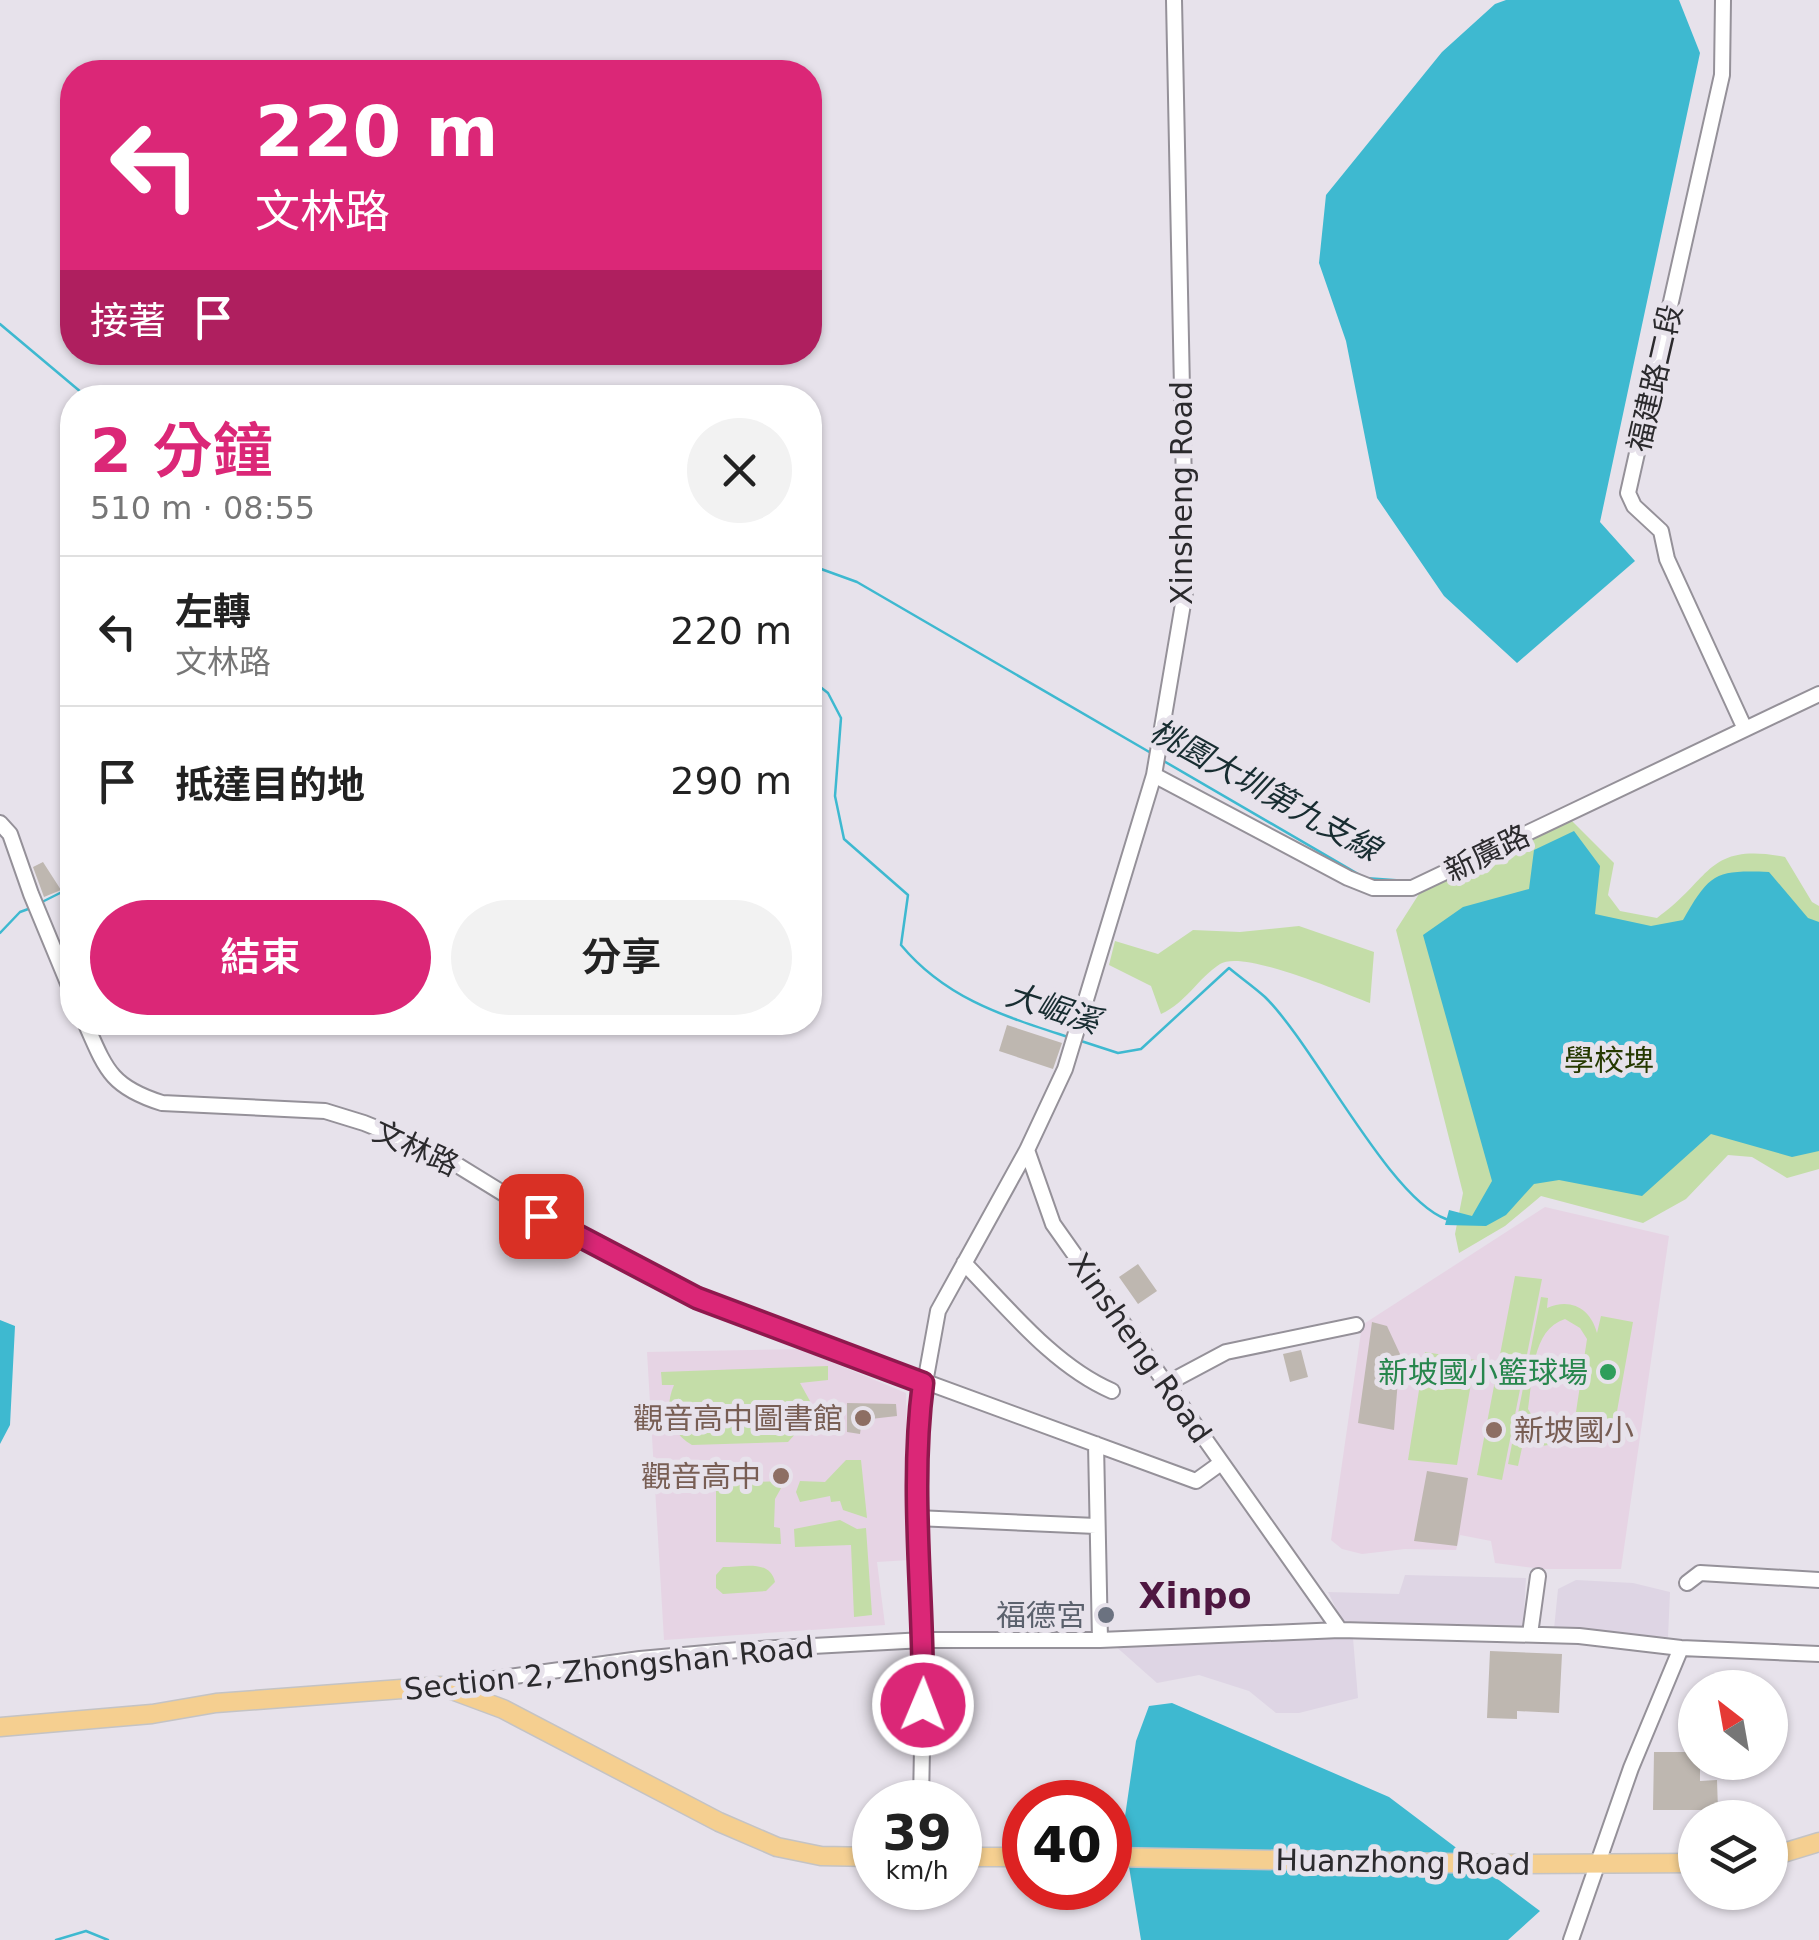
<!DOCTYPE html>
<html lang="zh-TW">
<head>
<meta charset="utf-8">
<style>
  :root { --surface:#fff; --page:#f2f2f2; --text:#222; --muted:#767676; --line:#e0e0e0; --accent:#db2777 }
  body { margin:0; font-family:"DejaVu Sans","Noto Sans TC",sans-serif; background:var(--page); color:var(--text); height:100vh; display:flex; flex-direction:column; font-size:38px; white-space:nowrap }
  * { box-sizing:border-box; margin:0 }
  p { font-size:32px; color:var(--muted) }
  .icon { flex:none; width:55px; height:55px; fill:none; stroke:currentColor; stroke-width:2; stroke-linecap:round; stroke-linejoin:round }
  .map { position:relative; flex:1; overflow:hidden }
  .details { position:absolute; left:60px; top:385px; width:762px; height:650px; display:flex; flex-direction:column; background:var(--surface); border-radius:40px; box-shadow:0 2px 8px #0004 }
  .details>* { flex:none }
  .banner { position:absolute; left:60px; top:60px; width:762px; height:305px; border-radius:40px; box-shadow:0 2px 8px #0004; background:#db2777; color:#fff; overflow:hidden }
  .needle { width:65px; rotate:329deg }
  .fabs { position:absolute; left:1678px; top:1670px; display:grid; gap:20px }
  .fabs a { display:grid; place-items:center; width:110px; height:110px; border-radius:50%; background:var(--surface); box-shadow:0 2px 8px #0004; font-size:50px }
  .speed { position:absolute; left:852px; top:1780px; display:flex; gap:20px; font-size:50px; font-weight:700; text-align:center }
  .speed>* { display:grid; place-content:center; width:130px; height:130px; border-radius:50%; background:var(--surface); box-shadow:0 2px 8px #0004; line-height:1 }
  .speed small { font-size:25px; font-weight:400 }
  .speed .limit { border:15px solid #d22; background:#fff; color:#111 }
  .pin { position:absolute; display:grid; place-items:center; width:85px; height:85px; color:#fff; margin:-42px; border-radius:20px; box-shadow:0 5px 15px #0006 }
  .me { position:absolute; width:110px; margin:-55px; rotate:1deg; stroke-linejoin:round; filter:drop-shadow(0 0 8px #0008) }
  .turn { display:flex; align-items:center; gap:35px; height:210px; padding:0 30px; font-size:45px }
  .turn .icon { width:130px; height:130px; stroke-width:2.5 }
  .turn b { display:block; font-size:70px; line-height:85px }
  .then { display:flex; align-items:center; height:95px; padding:0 30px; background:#0003; gap:20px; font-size:38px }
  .round { display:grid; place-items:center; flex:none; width:105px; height:105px; border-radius:52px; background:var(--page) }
  .summary { display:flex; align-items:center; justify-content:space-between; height:170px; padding:0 30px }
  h1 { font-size:60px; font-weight:600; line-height:75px; color:var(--accent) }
  .primary-button { display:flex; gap:20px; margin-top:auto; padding:20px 30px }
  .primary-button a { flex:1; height:115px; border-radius:60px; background:var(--accent); color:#fff; font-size:40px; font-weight:600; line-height:115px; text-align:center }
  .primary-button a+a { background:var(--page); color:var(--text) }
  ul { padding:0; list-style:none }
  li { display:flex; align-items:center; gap:30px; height:150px; padding:0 30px; border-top:2px solid var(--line) }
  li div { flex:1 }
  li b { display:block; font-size:38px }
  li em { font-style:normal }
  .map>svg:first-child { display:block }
</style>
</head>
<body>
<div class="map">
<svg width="1819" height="1940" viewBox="0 0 1819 1940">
  <rect width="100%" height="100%" fill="#e7e2eb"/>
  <path fill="#ded5e4" d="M1405 1575 1526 1578 1523 1628 1343 1623 1328 1592 1399 1594Z
    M1576 1580 1633 1583 1670 1592 1668 1637 1554 1629 1558 1589Z
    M1353 1638 1358 1698 1299 1713H1276L1249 1691 1199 1675 1157 1683 1113 1644Z"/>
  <path fill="#e6d4e4" d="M1545 1207 1669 1236 1621 1569H1542L1495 1563 1491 1541 1460 1535 1456 1550 1405 1549 1362 1554 1342 1549 1331 1540 1362 1325Z
    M800 1349 906 1393 909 1560 877 1562 885 1625 664 1640 647 1352Z"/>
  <path fill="#c4dda8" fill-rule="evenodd" d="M1567 816 1614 863 1608 895 1620 911 1657 918C1712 879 1706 842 1785 857L1812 902 1819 906V1169L1787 1178 1752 1157 1728 1155 1686 1199 1643 1223 1541 1196 1505 1226 1459 1253 1455 1234 1463 1193 1396 930 1419 894Z
    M1299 926 1374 952 1370 1003C1343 993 1243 949 1220 964 1197 979 1187 1002 1161 1014L1151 986 1109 965 1115 941 1158 954 1193 930 1240 932Z
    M1515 1276 1542 1279 1502 1480 1477 1475Z
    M1541 1297 1548 1298 1547 1308C1571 1297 1591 1309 1597 1333L1601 1316 1633 1322 1614 1428 1583 1422C1578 1441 1559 1443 1542 1446L1525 1434 1518 1466 1508 1464ZM1565 1319 1580 1328 1587 1339 1576 1412 1567 1424 1550 1430 1536 1422 1528 1409C1533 1378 1531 1330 1565 1319Z
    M1425 1352 1475 1360 1457 1465 1408 1460Z
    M828 1366V1380L800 1383 810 1401 809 1419 788 1442 692 1445C669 1432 664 1408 674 1385H662L661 1372Z
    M846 1460H861L867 1518 843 1510 840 1501 831 1502 830 1496 800 1502 796 1492 800 1481 825 1482Z
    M785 1481 775 1499 774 1527 780 1528 781 1544 716 1542V1483Z
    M840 1520 857 1529 866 1528 872 1615 854 1617 851 1545 795 1547 794 1529Z
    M723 1567C742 1567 770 1559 775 1582L766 1591 723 1594 716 1588V1575Z"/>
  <path fill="#3eb9d0" d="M1506 0H1679L1700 53 1600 522 1635 561 1517 663 1444 596 1377 498 1346 341 1319 263 1326 195 1442 52 1495 4Z
    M1574 831 1600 866 1595 914 1651 926 1683 920C1710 873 1715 870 1769 872L1808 918 1819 922V1151L1792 1157 1711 1134 1642 1196 1559 1180 1534 1184 1506 1215 1486 1226 1445 1225 1449 1210 1472 1216 1492 1181 1423 935 1463 907 1529 889 1534 850Z
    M0 1320 15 1326 10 1425 0 1444Z
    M1172 1703 1389 1797 1540 1911 1508 1940H1141L1123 1830 1136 1741 1149 1706Z"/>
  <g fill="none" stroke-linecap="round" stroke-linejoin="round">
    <path stroke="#3eb9d0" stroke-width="2.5" d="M0 324 88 398
      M810 565 857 582 1151 753
      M810 679 828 693 841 718 835 796 844 839 908 895 901 945C946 999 1004 1016 1068 1037
      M1162 760 1365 878 1407 881
      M42 902 72 887
      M0 933 20 912 31 908
      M1081 1041 1118 1053 1141 1049 1229 968C1241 978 1254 987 1265 997 1314 1045 1389 1198 1446 1219
      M56 1940 86 1931 108 1940"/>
  </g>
  <path fill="#beb7b0" d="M43 862 61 890 44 897 33 867Z
    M1007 1025 1062 1043 1053 1069 999 1051Z
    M1138 1264 1157 1291 1138 1304 1119 1277Z
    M1372 1322 1387 1326 1400 1354 1394 1430 1358 1423Z
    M1301 1350 1308 1377 1290 1382 1283 1354Z
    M847 1403 896 1404 897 1416 862 1420 860 1434 847 1432Z
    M1427 1471 1468 1478 1457 1546 1414 1541Z
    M1490 1651 1562 1654 1559 1713 1517 1711V1719L1487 1718Z
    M1654 1752H1695V1762H1700V1781L1717 1780 1718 1810H1653Z"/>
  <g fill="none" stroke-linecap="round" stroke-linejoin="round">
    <defs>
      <path id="minor" d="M1723 0 1722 75 1628 493 1634 506 1661 531 1667 559 1745 729
        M1154 775 1348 878 1373 888H1412L1819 694
        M0 823 10 834 31 894 72 993
        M85 1022C106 1070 111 1087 162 1103L325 1111 364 1123 436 1152 574 1237 697 1298 1196 1481 1221 1463
        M1027 1150 1053 1224 1340 1630
        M964 1263C1008 1308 1054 1366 1112 1391
        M1166 1384 1226 1352 1356 1325
        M1096 1444 1100 1640
        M916 1518 1096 1526
        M1687 1583 1700 1573 1819 1580
        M1530 1634 1538 1576
        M442 1686 640 1659 739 1650 924 1640H1100L1340 1630 1579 1636 1681 1648 1819 1654
        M921 1802 924 1640 916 1518 917 1427 938 1311 1027 1150 1065 1069 1154 775 1185 592V535L1174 0
        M1571 1940 1631 1768 1681 1648"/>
      <path id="major" d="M0 1727 152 1714 216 1703 441 1686 503 1709 719 1822 777 1847 821 1856 875 1857
        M960 1857H1025
        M1110 1857 1501 1864 1695 1863
        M1770 1857 1819 1842"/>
    </defs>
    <use href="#minor" stroke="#959199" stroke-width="18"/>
    <use href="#major" stroke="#c4c3c4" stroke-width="21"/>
    <use href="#minor" stroke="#fff" stroke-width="14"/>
    <use href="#major" stroke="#f5cf90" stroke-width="18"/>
  </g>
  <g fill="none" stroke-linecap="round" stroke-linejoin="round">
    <defs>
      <path id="route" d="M541 1216 697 1298 923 1383C909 1490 924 1598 923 1705"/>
    </defs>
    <use href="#route" stroke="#8e194d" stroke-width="25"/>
    <use href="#route" stroke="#db2777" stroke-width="18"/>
  </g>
  <circle fill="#2e9e5b" stroke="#e7e2eb" stroke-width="4" cx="1608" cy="1372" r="10"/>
  <g fill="#8d6e63" stroke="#e7e2eb" stroke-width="4">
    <circle cx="863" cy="1418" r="10"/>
    <circle cx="1494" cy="1430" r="10"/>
    <circle cx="781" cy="1476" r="10"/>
  </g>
  <circle fill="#6b7280" stroke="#e7e2eb" stroke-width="4" cx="1106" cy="1615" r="10"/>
  <g text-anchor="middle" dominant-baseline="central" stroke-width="10" stroke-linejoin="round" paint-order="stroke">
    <g font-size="30" fill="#2b2a2d" stroke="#e7e2eb">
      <text transform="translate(1655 378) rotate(-77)">福建路二段</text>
      <text transform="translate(1181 493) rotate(-90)">Xinsheng Road</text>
      <text transform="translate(1487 853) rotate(-26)">新廣路</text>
      <text transform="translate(416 1148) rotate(25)">文林路</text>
      <text transform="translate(1140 1348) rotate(55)">Xinsheng Road</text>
      <text transform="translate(609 1668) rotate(-6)">Section 2, Zhongshan Road</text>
      <text transform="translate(1403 1862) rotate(1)">Huanzhong Road</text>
    </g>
    <g font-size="30" fill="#253900" stroke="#e7e2eb">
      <text x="1609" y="1060">學校埤</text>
    </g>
    <g font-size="30" fill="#27864d" stroke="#e7e2eb" text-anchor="end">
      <text x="1588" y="1372">新坡國小籃球場</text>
    </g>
    <g font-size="30" fill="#785e54" stroke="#e7e2eb" text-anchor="end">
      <text x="843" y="1418">觀音高中圖書館</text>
      <text x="1514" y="1430" text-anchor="start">新坡國小</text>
      <text x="761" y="1476">觀音高中</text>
    </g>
    <g font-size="30" fill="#5b616d" stroke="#e7e2eb" text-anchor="end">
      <text x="1086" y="1615">福德宮</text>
    </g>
    <g font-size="32" font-style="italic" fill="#182d31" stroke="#e7e2eb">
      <text transform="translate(1265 790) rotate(29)">桃園大圳第九支線</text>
      <text transform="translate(1053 1008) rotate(18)">大崛溪</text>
    </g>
    <g font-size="35" font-weight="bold" fill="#4e1741" stroke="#e7e2eb">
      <text x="1195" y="1596">Xinpo</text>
    </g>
  </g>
</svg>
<div class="fabs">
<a><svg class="needle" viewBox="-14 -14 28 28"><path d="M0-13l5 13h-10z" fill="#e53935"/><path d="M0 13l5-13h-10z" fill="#767676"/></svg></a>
<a><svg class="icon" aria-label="layers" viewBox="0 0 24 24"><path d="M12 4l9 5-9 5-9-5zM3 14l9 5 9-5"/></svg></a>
</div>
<div class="speed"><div>39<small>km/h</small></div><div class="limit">40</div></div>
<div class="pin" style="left:541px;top:1216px;background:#d93025"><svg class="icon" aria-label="arrive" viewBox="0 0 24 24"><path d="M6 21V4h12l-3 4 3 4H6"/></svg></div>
<svg class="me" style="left:923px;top:1705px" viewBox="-20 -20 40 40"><circle r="17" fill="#db2777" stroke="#fff" stroke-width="3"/><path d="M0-11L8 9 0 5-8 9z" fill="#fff"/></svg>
<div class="banner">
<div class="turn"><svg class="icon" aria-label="left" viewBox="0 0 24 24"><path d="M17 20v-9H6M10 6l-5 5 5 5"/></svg><div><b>220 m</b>文林路</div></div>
<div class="then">接著<svg class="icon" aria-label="arrive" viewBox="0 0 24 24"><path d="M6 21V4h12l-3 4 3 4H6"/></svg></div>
</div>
<section class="details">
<div class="summary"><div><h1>2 分鐘</h1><p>510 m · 08:55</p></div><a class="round"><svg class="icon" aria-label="close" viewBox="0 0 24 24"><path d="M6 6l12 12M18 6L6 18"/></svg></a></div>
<ul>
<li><svg class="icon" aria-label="left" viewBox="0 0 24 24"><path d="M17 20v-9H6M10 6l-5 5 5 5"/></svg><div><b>左轉</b><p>文林路</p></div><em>220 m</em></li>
<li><svg class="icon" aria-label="arrive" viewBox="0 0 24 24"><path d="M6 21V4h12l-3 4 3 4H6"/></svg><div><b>抵達目的地</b></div><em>290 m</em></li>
</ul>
<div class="primary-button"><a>結束</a><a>分享</a></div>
</section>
</div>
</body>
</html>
